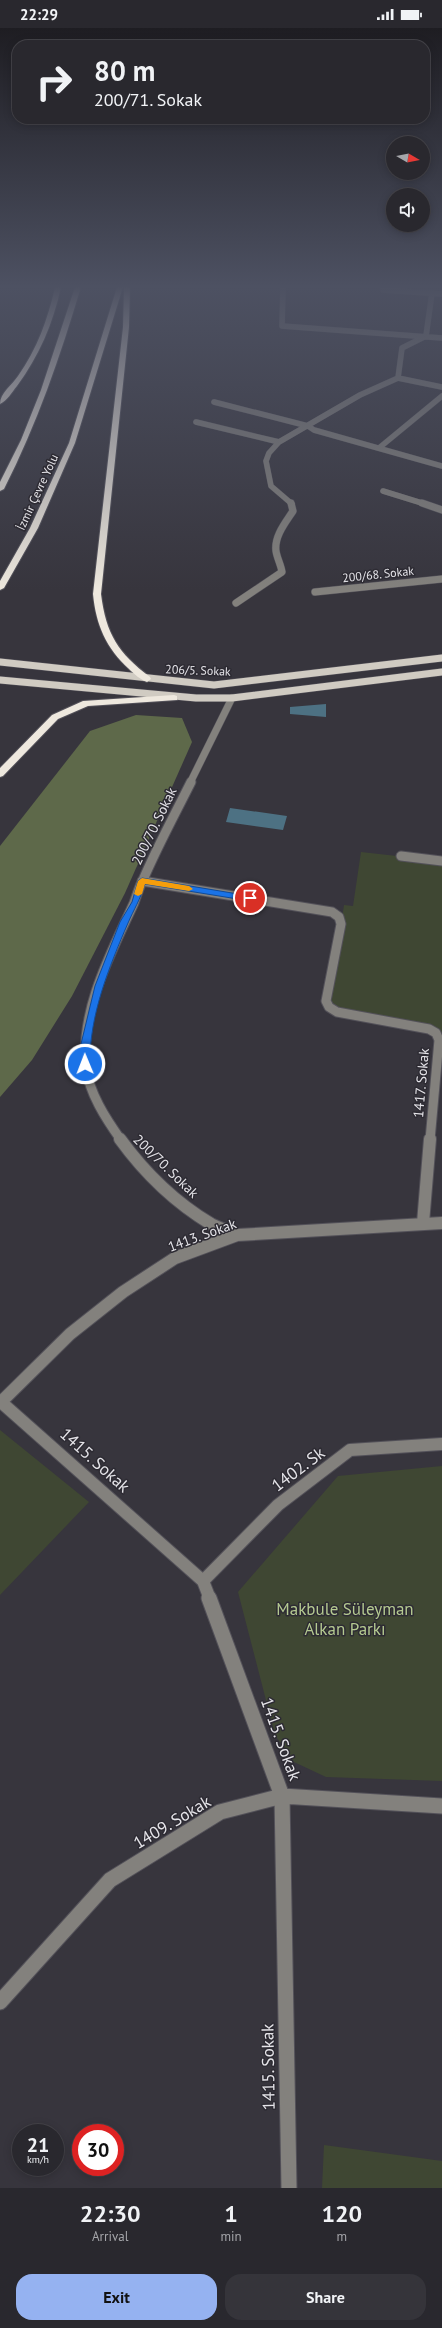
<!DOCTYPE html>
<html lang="en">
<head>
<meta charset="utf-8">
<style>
  :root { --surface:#29282e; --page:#35343a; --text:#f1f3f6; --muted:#a5a6aa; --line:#45444a; --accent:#95b2f1 }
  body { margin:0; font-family:"PT Sans",sans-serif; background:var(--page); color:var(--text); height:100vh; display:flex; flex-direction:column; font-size:15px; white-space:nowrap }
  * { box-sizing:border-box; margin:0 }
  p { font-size:13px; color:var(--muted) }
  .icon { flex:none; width:22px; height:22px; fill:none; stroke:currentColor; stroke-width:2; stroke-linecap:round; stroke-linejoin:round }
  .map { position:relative; height:2160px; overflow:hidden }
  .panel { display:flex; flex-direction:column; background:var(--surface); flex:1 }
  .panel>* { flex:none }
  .guide { position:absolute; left:12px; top:12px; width:418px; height:84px; border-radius:16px; box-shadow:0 2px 10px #0003,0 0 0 1px var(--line); background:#29282e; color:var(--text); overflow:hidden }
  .needle { width:26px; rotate:99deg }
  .tools { position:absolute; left:386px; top:108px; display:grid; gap:8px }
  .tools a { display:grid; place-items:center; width:44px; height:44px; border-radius:50%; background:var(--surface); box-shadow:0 2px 10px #0003,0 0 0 1px var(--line); font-size:20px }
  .speed { position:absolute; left:12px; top:2096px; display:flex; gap:8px; font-size:20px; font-weight:700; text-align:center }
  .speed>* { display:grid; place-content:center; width:52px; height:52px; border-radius:50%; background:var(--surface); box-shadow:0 2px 10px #0003,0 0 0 1px var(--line); line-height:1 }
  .speed small { font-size:10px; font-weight:400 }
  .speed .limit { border:6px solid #d22; background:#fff; color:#111 }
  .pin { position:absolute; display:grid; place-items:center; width:34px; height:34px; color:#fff; margin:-17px; border:2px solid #fff; border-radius:50%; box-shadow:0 1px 4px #0007 }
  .me { position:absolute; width:44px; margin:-22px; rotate:359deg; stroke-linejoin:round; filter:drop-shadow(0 0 3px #0008) }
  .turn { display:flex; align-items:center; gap:14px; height:84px; padding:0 16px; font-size:18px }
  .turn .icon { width:52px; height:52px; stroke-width:2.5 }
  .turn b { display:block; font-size:28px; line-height:34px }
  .eta { display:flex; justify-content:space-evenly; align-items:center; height:68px; text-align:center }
  .eta b { font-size:24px; font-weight:800; line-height:28px }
  .button { display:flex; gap:8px; margin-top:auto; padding:8px 16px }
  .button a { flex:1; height:46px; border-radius:16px; background:var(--accent); color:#111; font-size:16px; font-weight:800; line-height:46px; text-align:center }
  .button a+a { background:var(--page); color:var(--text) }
  .status { display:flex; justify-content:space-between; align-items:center; height:28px; padding:0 20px; background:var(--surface); direction:ltr }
  .status svg { height:11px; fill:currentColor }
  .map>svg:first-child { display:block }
</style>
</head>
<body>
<div class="status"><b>22:29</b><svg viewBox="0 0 49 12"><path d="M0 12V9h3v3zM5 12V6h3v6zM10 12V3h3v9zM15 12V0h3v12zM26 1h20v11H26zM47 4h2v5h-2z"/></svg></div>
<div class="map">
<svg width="442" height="2160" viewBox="0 0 442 2160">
  <rect width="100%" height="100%" fill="#37353d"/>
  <path fill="#3f4733" d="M361 824 442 833V1013L438 1007 329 979 344 877 353 878Z
    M0 1402 89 1474 0 1567Z
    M442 1438V1753L326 1749 294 1734 275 1707 238 1564 338 1448Z
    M324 2117 442 2133V2160H322Z"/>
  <path fill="#5e694a" d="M136 687 182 690 192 714 125 865 72 968 32 1032 0 1069V818L90 703Z"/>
  <path fill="#4d7183" d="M326 676V689L290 686V679Z
    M230 780 287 788 283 802 226 794Z"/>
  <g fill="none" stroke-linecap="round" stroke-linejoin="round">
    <defs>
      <path id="minor-far4" d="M283 259 282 298 442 310
        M383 259V262L442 266
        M398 350 442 359
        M214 374 308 398 314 402 442 438
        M196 394 279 414
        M379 420 442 368
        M383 463 425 476
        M292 476 271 458 266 433 269 425 279 414 360 367 398 350 402 320 426 308 432 265"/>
      <path id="minor-far3" d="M422 475 442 482
        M315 564 442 551
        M236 575 282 544C281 537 277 530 276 523 274 508 286 494 293 483L291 475
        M190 755 232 670"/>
      <path id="minor-far2" d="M401 828 442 833
        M142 853 332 884 339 889 341 896 326 973 329 979 337 984 429 1001 436 1005 439 1012 430 1112
        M121 1112C106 1091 89 1065 86 1039 80 982 111 925 134 875 137 867 139 859 143 852 157 819 175 786 191 754"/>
      <path id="minor-far1" d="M120 1111C144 1144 176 1175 211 1196 219 1200 229 1203 237 1207
        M423 1195 430 1111
        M1 1374 203 1553 210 1571
        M0 1375 70 1306 123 1264 175 1230 237 1207 442 1195
        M203 1553 278 1477 350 1422 442 1416"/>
      <path id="minor" d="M209 1570 282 1768 289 2160
        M0 1974 110 1852 220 1784 282 1768 442 1778"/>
      <path id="major" d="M0 634 214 657 442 630
        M0 652 196 670H232L442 644"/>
      <path id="highway" d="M55 259H61C53 296 39 328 17 358 12 364 7 373 0 376 0 365 12 357 18 348 37 321 48 291 55 259Z
        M75 259H81C60 329 37 396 4 461L0 463V454L21 412 41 362Z
        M117 259H123L75 415 38 500 4 560 0 562V553L30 500 69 415Z
        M124 259H130L129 299 101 566C106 606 118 625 150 649L151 651 147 654C141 652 134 646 129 641 106 620 96 597 93 566L123 299Z
        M174 667 177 668V672L88 678 58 691 3 748 0 749V740L52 687 83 673Z"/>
    </defs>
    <use href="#minor-far4" stroke="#535159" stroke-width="6"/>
    <use href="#minor-far3" stroke="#535159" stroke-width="8"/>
    <use href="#minor-far2" stroke="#535159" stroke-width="11"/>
    <use href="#minor-far1" stroke="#535159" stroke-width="14"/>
    <use href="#minor" stroke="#535159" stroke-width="17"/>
    <use href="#major" stroke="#535159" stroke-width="8"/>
    <use href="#highway" stroke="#535159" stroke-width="2"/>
    <use href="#minor-far4" stroke="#83817d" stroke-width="5.5"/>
    <use href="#minor-far3" stroke="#83817d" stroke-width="7"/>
    <use href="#minor-far2" stroke="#83817d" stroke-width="9"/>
    <use href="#minor-far1" stroke="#83817d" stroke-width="12"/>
    <use href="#minor" stroke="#83817d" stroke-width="15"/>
    <use href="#major" stroke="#d0cbc2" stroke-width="7"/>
    <use href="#highway" fill="#eee8de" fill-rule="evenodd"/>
  </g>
  <linearGradient id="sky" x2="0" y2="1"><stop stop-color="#1e1d22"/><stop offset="0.46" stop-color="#4d5162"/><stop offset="1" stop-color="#4d5162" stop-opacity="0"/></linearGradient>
  <rect width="442" height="562" fill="url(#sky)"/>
  <path fill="#1a73e8" stroke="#114b97" d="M142 850 250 868 254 870 250 873 145 856C140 872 134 881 128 895 109 939 89 988 90 1036L85 1040 81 1036V1016L95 958 120 894 132 874 138 853Z"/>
  <path fill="#f59e0b" d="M142 850 189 858 193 861 189 863 145 856 142 866 138 868 134 866 138 853Z"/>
  <g text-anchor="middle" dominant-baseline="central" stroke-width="3" stroke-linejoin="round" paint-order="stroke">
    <g font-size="12" fill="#e5e4e9" stroke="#2d2b33">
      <text transform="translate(37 464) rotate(-65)">İzmir Çevre Yolu</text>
      <text transform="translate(378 546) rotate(-6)">200/68. Sokak</text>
      <text transform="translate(198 642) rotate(2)">206/5. Sokak</text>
    </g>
    <g font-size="14" fill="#e5e4e9" stroke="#2d2b33">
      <text transform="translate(154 798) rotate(-64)">200/70. Sokak</text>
      <text transform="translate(421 1055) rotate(-85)">1417. Sokak</text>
      <text transform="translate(166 1138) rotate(44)">200/70. Sokak</text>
      <text transform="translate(202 1207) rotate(-20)">1413. Sokak</text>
    </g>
    <g font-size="17" fill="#e5e4e9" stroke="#2d2b33">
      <text transform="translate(95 1432) rotate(42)">1415. Sokak</text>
      <text transform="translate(298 1441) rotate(-37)">1402. Sk</text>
      <text transform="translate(281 1711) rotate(70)">1415. Sokak</text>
      <text transform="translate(172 1794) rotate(-31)">1409. Sokak</text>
      <text transform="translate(268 2039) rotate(-91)">1415. Sokak</text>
    </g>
    <g font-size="17" fill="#b5ca91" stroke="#2d2b33">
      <text x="345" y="1581">Makbule Süleyman<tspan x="345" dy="20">Alkan Parkı</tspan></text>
    </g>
  </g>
</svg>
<div class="tools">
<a><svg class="needle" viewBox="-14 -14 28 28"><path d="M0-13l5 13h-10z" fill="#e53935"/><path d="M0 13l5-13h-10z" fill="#a5a6aa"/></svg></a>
<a><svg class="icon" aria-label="sound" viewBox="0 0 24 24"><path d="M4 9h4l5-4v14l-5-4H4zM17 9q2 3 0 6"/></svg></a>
</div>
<div class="speed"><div>21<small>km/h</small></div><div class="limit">30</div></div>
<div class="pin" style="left:250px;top:870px;background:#d93025"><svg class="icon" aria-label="arrive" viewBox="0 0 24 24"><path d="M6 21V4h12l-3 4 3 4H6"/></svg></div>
<svg class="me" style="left:85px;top:1036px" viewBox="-20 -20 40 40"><circle r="17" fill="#1a73e8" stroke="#fff" stroke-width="3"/><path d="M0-11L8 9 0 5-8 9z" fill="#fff"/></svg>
<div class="guide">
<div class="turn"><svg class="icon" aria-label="right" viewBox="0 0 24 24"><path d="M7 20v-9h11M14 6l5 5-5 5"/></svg><div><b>80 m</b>200/71. Sokak</div></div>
</div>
</div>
<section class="panel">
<div class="eta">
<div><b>22:30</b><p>Arrival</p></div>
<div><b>1</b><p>min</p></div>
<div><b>120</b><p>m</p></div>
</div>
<div class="button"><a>Exit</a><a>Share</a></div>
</section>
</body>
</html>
